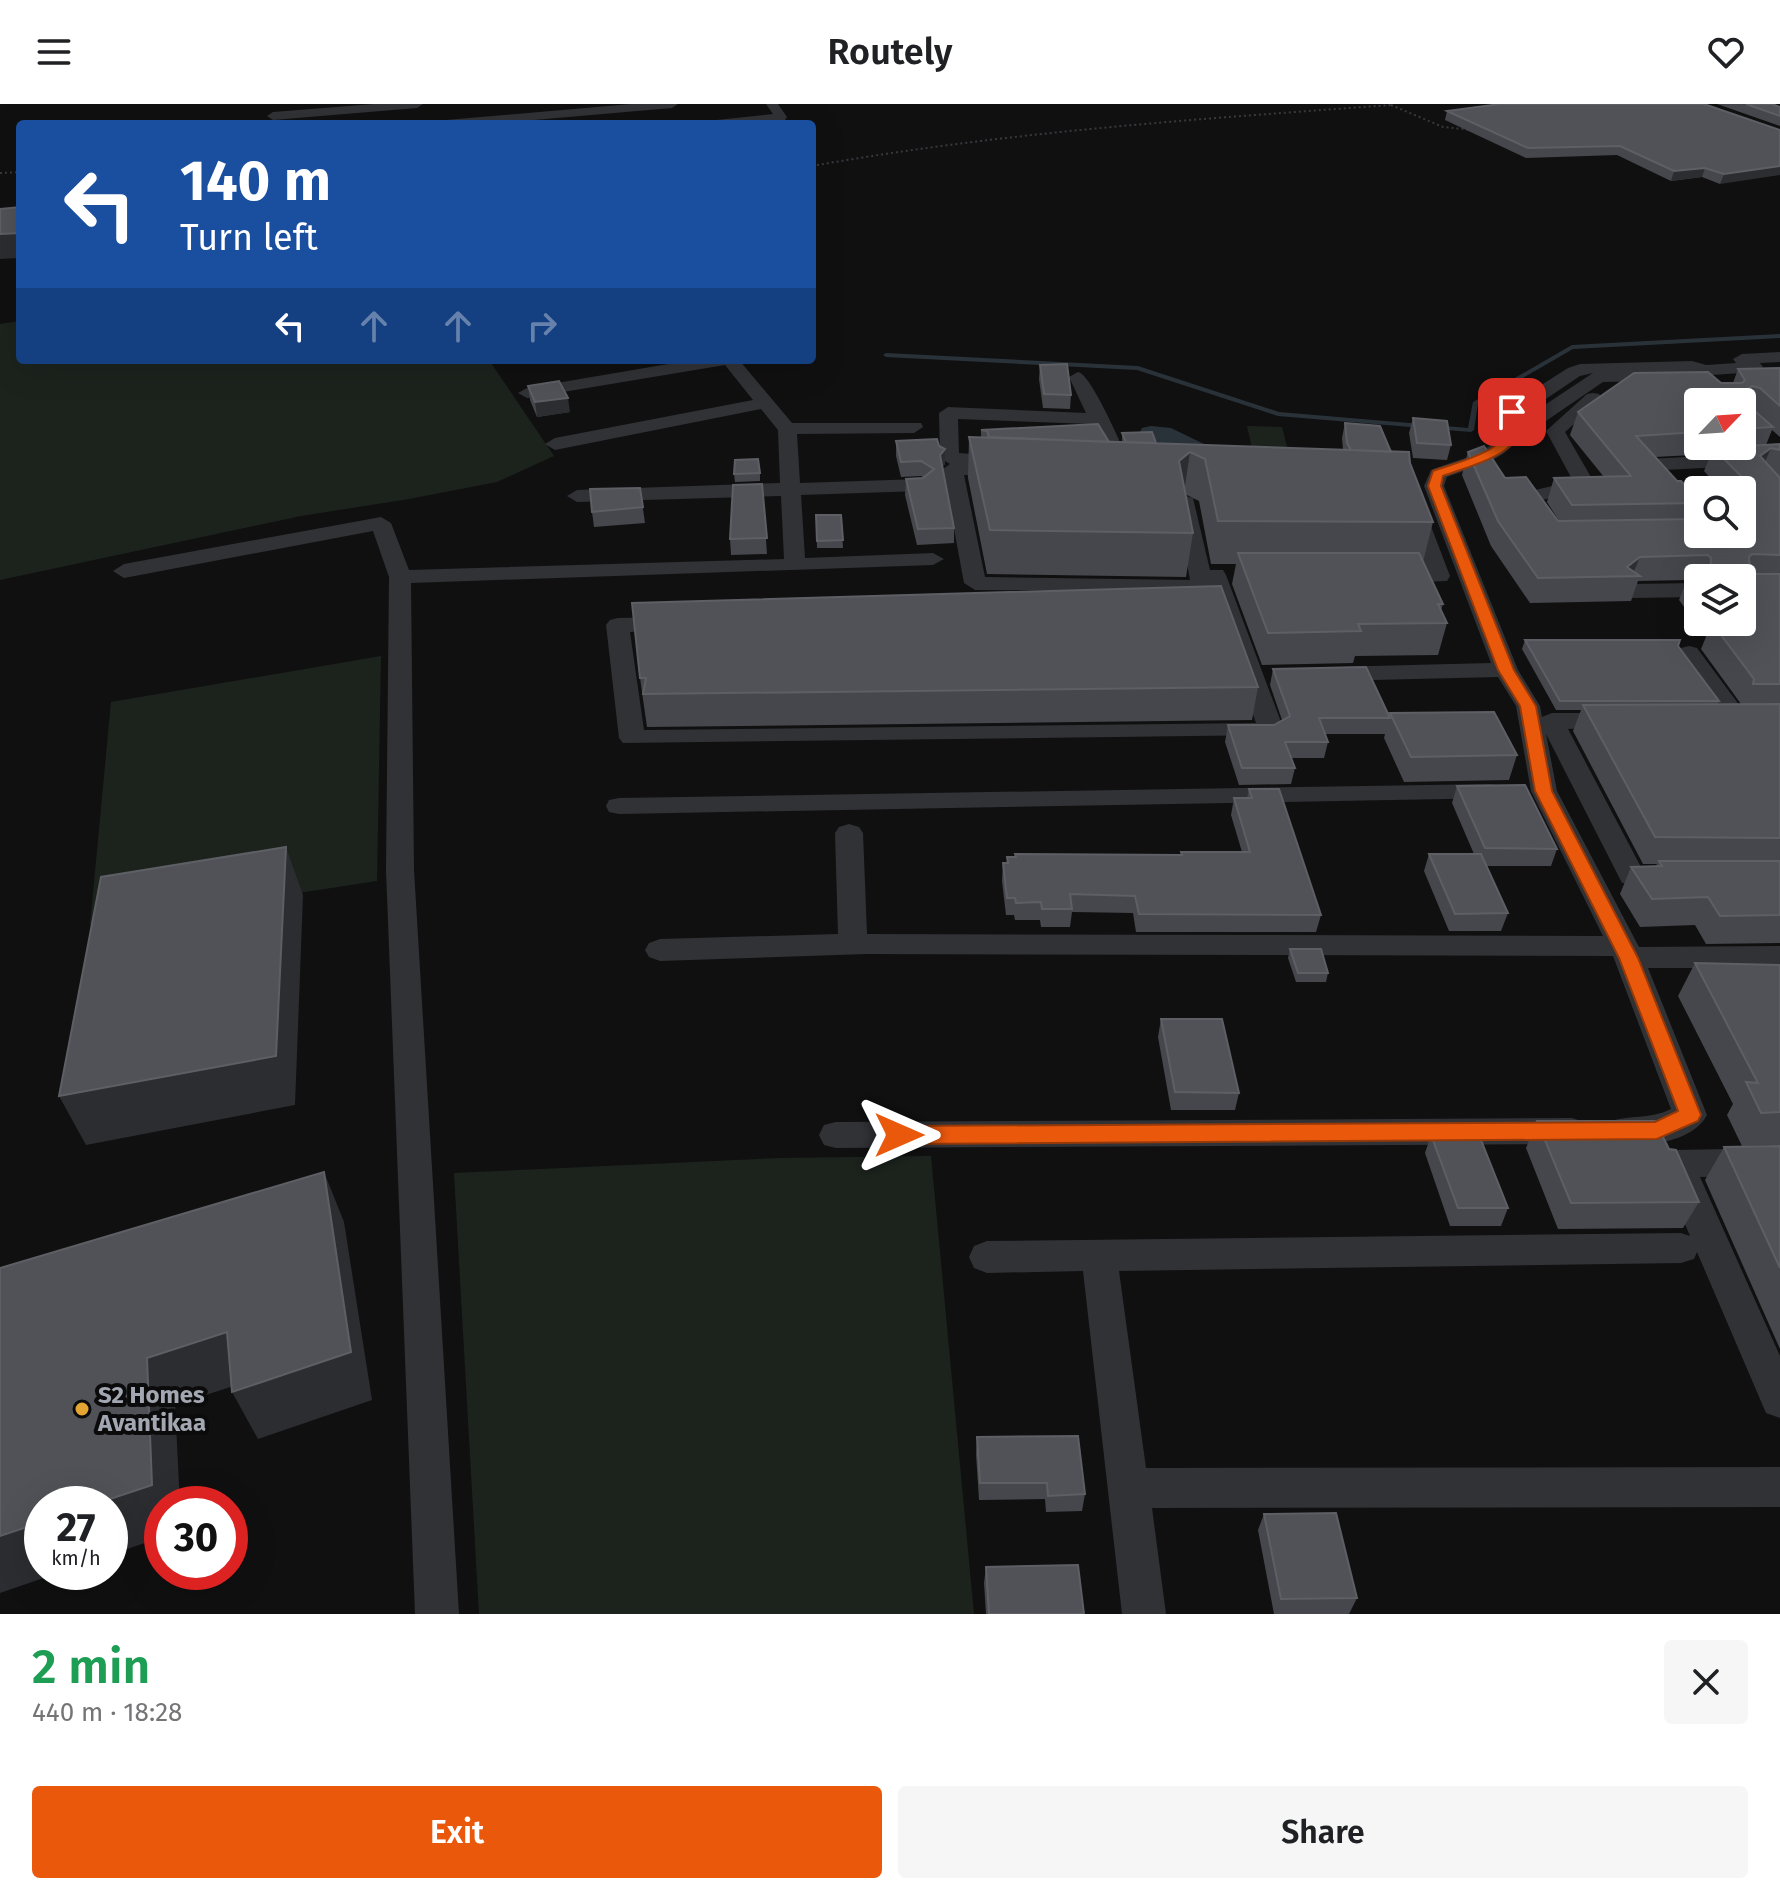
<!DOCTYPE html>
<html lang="en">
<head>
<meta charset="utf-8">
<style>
  :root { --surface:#fff; --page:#f6f6f6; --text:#202124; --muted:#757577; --accent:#ea580c }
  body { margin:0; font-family:"Fira Sans",sans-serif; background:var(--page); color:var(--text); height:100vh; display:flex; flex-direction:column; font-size:30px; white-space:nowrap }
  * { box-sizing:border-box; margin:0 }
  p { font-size:26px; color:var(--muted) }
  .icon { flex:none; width:44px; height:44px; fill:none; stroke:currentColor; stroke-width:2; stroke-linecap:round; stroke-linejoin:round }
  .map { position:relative; height:1510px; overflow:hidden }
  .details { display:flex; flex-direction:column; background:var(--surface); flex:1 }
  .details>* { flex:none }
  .hud { position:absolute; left:16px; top:16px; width:800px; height:244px; border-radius:8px; box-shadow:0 8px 32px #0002; background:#1a4fa0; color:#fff; overflow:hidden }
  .needle { width:52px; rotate:65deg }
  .buttons { position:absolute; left:1684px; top:284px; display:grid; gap:16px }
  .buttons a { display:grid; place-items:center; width:72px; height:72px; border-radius:8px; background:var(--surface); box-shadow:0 8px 32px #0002; font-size:40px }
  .speed { position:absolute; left:24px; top:1382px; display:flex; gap:16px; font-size:40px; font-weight:700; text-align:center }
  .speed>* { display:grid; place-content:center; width:104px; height:104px; border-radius:50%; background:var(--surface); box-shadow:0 8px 32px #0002; line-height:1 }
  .speed small { font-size:20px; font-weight:400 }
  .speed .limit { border:12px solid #d22; background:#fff; color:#111 }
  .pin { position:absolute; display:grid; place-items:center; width:68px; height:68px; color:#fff; margin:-34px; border-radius:16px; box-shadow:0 4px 12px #0006 }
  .me { position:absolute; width:88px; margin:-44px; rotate:90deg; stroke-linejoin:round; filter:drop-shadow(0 0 6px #0008) }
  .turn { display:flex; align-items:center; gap:28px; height:168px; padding:0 32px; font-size:36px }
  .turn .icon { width:104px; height:104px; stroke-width:2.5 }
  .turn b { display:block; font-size:56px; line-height:68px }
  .lanes { display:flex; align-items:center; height:76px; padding:0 32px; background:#0003; justify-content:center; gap:40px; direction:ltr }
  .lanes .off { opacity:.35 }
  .round { display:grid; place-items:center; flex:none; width:84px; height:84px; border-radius:8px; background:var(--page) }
  .overview { display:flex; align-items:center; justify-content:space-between; height:136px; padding:0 32px }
  h1 { font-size:48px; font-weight:600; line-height:60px; color:#1e9e55 }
  .action { display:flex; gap:16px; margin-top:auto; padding:16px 32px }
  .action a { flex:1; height:92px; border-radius:8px; background:var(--accent); color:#fff; font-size:32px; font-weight:600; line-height:92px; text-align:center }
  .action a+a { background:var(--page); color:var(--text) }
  header { display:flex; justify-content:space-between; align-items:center; height:104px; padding:0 32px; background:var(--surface); font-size:36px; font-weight:600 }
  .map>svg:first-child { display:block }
</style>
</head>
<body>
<header><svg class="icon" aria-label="menu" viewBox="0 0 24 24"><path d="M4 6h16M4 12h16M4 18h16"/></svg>Routely<svg class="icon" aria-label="heart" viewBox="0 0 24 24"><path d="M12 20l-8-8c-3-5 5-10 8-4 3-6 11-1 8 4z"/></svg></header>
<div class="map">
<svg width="1780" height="1510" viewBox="0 0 1780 1510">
  <rect width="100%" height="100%" fill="#101011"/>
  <path fill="#1c231d" d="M20 217V256H489L554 352 497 378 409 395 301 412 0 476V220Z
    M1247 322 1282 323 1289 351 1253 349Z
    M381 552 377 777 90 821 111 598Z
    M931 1052 974 1510H479L454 1069 781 1054Z"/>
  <path fill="#2a3239" d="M1151 322 1171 324 1204 340 1202 345C1180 344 1156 346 1140 328L1142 324Z"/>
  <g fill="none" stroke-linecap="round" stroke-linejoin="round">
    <path fill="#2a3239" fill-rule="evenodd" d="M1780 230V234L1573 245 1478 300 1474 326 1471 328 1278 312 1137 266 886 253 883 251 886 249 1138 262 1279 308 1468 324 1473 298 1572 241Z"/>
    <path stroke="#37393d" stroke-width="2" stroke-dasharray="2 3" stroke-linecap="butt" d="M1391 1 1443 23 1472 26
      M812 62C1003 28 1198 15 1391 1
      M0 69 20 68"/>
    <path fill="#313236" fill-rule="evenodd" d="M374 0H423L417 4 273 16 267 12 273 8Z
      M631 0H678L672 4 488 20H440L446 16Z
      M766 0H778L787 13 785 16 711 20 717 16 773 10Z
      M1780 248V258L1760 259 1763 263 1754 268 1713 271 1704 276 1603 278 1543 319 1524 322C1513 356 1476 362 1447 373L1444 382 1518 566 1540 602 1542 613 1552 609H1615L1624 612 1628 617 1624 622 1568 625 1641 763 1674 765 1678 772 1674 779 1664 781 1622 779 1546 630 1557 687 1639 843 1780 842V864H1648L1707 1011C1692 1040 1637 1046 1609 1036L1604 1027 1609 1018C1631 1010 1649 1016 1671 1005L1613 852 867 850 660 857 649 853 645 846 649 839 660 835 838 830 835 729 839 723 849 720 859 723 863 729 867 830 1603 832 1531 687 1516 602 1498 573 1331 577 1322 575 1319 570 1322 565 1331 563 1491 559 1424 382 1431 366C1460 354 1510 348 1503 308L1505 304 1568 264 1580 260 1692 257 1706 261 1736 259 1733 255 1742 250ZM1593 269 1531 310 1522 311 1580 272Z
      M692 256H739L792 319H921L923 323 914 329 797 330 800 379 921 375 931 381 921 387 801 391 805 454 933 449 944 455 933 461 411 479 414 766 459 1510H415L386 766 389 473 373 427 124 474 113 467 124 460 381 413 391 419 409 466 784 455 781 392 577 398 567 392 577 386 780 379 778 326 761 305 555 346 545 340 555 334 753 296 725 261 527 294 518 289 527 284Z
      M1078 268C1092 271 1122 343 1130 360L1127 364H1113L1091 320 958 315 959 349 984 351 987 355 980 360 1006 361 1016 367 1006 373 964 371 985 473 1190 476 1176 398 1186 392 1193 394 1210 466H1223L1226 471 1284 626 1280 631 623 639 619 634 606 521 610 516 618 514 670 513 678 515 681 520 678 525 630 528 644 626 1256 619 1210 488 975 486 964 479 943 365 950 360 940 354 939 309 948 303 1086 309 1069 273Z
      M1593 289 1599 290 1602 294 1599 298 1565 328 1595 380 1592 384 1542 396 1554 414 1551 418H1537L1520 393 1523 389 1573 377 1546 327 1587 290Z
      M1780 348V360L1664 366 1698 401V419L1691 417 1638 361 1648 355Z
      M1414 398 1424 404 1450 472 1447 477 1393 479 1382 472 1393 465H1426L1404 404Z
      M1698 479V493L1632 494 1621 487 1632 480Z
      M1689 542 1697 544 1737 598 1740 603 1737 608H1719L1677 549 1681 544Z
      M1491 680 1500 682 1504 688 1500 694 619 710 609 708 606 702 609 696 619 694Z
      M1572 1014 1584 1018 1589 1027 1584 1036 1572 1040 836 1044 824 1041 819 1031 824 1021 836 1018Z
      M1780 1044V1072L1700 1073 1780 1252V1314L1766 1309 1697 1148 1694 1155 1681 1159 1119 1167 1146 1364 1780 1363V1403L1152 1404 1166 1510H1122L1083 1167 987 1169 974 1164 969 1153 974 1142 987 1137 1681 1129 1690 1132 1660 1060 1665 1050 1677 1046Z"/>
  </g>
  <path fill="#46474c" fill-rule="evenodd" d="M1717 0H1772L1780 3V22Z
    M1447 7 1780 26 1720 80 1702 73 1671 77 1617 51 1526 54 1445 16Z
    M1040 261 1071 291 1070 305 1043 304 1039 275Z
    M1780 264V333L1772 326 1766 341 1780 340V839L1706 840 1695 821 1640 823 1620 790 1631 763 1656 762 1657 760H1643L1573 627 1581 606H1556L1522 545 1525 536 1678 542 1719 597 1718 600H1741L1701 545 1706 533 1679 496 1687 476 1638 477 1631 497 1530 499 1491 442 1462 371 1468 348 1505 374 1559 417 1547 398 1554 374 1604 373 1570 331 1578 308 1721 279H1733L1738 265ZM1698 298H1742V342H1698ZM1711 350 1704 367 1714 378H1710L1707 386H1742V430H1698V395L1677 377 1655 353ZM1698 474 1742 518H1698Z
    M528 282 570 308 537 313 530 296Z
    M1413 314 1451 341 1447 356 1413 354 1409 329Z
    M1345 319 1410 359 1433 418 1423 458 1443 500 1441 506 1447 519 1438 551 1355 552 1353 559 1262 561 1232 480 1236 460H1211L1199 397 1185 390 1193 429 1186 473 987 470 968 374 969 333H981V326L1122 338V329L1156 339 1343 346 1342 334Z
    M896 337 939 342 945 345V360L943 362 954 424V439L917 441 905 391 906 375 924 374 921 372 901 373 896 352Z
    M760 369V377L735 378 734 370Z
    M762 380 767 450 731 451 730 435Z
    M640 384 645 419 594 423 592 408Z
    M816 411H841L843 444H817Z
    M1273 565 1389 613 1390 609 1517 651 1509 676 1404 678 1384 634 1385 630H1325L1328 638 1324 654H1291L1295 664 1291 680 1239 681 1225 638 1228 621H1274L1282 616 1270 581Z
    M640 574 1258 583 1252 616 647 623Z
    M1457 682 1557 745 1551 762H1486L1508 809 1501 827H1449L1424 767 1429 750H1474L1452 699Z
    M1249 685 1321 811 1316 828H1136L1133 809 1072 808 1070 823H1041L1040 816H1015L1014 811H1006L1002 777 1003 759H1007V753H1015V750L1181 751V748H1242L1231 711 1234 694H1247Z
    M1290 845 1328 869 1326 878H1296L1288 854Z
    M1695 859 1780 861V1041L1742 1042 1727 1011 1733 1000 1678 892Z
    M1161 915 1239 989 1235 1006H1171L1158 933Z
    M1537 1017 1669 1045 1699 1098 1683 1124 1558 1125 1526 1044Z
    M1431 1031 1508 1104 1501 1122H1450L1425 1049Z
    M1780 1042V1245L1705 1076 1724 1043Z
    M977 1333 1085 1390 1082 1407 1046 1408 1045 1395 979 1396 976 1350Z
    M1264 1410 1357 1494 1349 1510H1274L1258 1426Z
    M986 1463 1084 1510H986L984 1479Z"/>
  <path fill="#2c2d30" d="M1780 62V71L1720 80 1724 70Z
    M1705 64 1702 73 1671 77 1674 67Z
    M20 129V154L0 155V130Z
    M568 294 570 308 537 313 535 298Z
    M1771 344 1761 367 1760 352Z
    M945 345V360L940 366V351Z
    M1190 348 1184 389 1179 357Z
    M1640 453 1632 472 1627 463Z
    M286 743 303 791 295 1001 86 1041 59 992Z
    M324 1068 344 1118 372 1296 258 1335 232 1288Z
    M227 1228 252 1276 175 1301 180 1400H162V1433L110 1451V1400H95L147 1254Z
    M42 1418V1468H61L0 1489V1432Z"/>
  <path fill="#505257" stroke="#5d5f65" stroke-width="2" d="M1500 0H1704L1780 26V62L1724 70 1705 64 1674 67 1620 42 1528 44 1447 7Z
    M1746 0H1772L1780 3V12Z
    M20 103V129L0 130V105Z
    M1067 260 1071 291 1044 290 1040 261Z
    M1780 264V302L1760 284 1752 282 1748 284 1749 302 1773 323 1742 325V298H1698V328L1636 332 1677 377H1681L1698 395V399L1572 401 1554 374 1631 372 1578 308 1634 269 1708 268 1721 279H1742L1745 276 1738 265Z
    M559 277 568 294 535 298 528 282Z
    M1413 314 1447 317 1451 341 1417 339Z
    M1345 319 1380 322 1391 348 1351 346 1347 339Z
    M1098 320 1109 338 989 333 987 327 981 326Z
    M1152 328 1156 339 1126 338 1122 329Z
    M969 333 1409 348 1410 359 1433 418 1218 417 1205 355 1190 348 1179 357 1193 429 990 426Z
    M937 335 939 342 945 345 940 351 954 424 918 425 906 375 923 374 934 365 921 357 901 358 896 337Z
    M1780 340V346L1771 344 1760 352 1780 374V451L1752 450 1749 453 1750 467 1753 470H1780V580H1753L1754 575 1712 519 1742 518V474H1698V483L1689 471 1710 470 1711 454 1708 451 1640 453 1627 463 1640 472 1538 474 1498 417 1468 348 1484 342 1505 374 1526 373 1558 417 1698 415V430H1742V386H1710V378H1747L1713 344Z
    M758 355 760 369 734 370 735 356Z
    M762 380 767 434 730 435 733 381Z
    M640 384 643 403 592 408 590 385Z
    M816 411H841L843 436 817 437Z
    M1238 449H1419L1443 500H1438L1447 519 1358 520 1361 527 1268 529Z
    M1221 482 1258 583 643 590 646 574H640L632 499Z
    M1525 536H1680L1678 542 1719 597H1560Z
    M1366 563 1390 614H1319L1328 638H1285L1295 664H1242L1228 621H1274L1290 612 1273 565Z
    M1780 600V734L1655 733 1583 601Z
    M1494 608 1517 651 1411 653 1390 609Z
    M1525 681 1557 745 1485 744 1457 682Z
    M1249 685H1279L1321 811 1139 810 1135 792 1070 790 1072 805H1042L1041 798 1016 799 1015 794H1007L1003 759H1008L1007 753H1016L1015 750 1182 751 1181 748H1250L1234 694H1252Z
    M286 743 276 952 59 992 101 773Z
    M1429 750H1481L1508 809 1455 810Z
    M1659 757H1780V811L1720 812 1708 793 1652 795 1631 763 1662 762Z
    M1290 845H1321L1328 869H1298Z
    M1695 859 1780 861V1008L1761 1009 1746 978 1758 979Z
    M1161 915H1222L1239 989 1175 988Z
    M1537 1017H1655L1669 1045 1676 1046 1699 1098 1571 1099Z
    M1431 1031H1479L1508 1104H1458Z
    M1780 1042V1164L1724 1043Z
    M324 1068 351 1248 232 1288 227 1228 147 1254 152 1381 95 1400H42V1418L0 1432V1164Z
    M1078 1332 1085 1390 1048 1392 1047 1379H980L977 1333Z
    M1336 1409 1357 1494 1281 1495 1264 1410Z
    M1078 1461 1084 1510H989L986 1463Z"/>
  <path fill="#ea580c" stroke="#983908" stroke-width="2" d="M1512 304 1516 305C1539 347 1471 361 1443 372L1441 382 1514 566 1536 602 1552 687 1638 854 1701 1011 1698 1017 1657 1035 899 1040 891 1037 888 1031 891 1025 899 1022 1655 1018 1678 1007 1619 854 1535 687 1520 602 1498 566 1428 382 1433 367C1459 357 1521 346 1506 308Z"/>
  <circle fill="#e5a533" stroke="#0b0b0c" stroke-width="3" cx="82" cy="1305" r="8"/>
  <g text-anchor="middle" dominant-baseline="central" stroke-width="8" stroke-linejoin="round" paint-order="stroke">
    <g font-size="24" font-weight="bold" fill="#a2a7b1" stroke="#0b0b0c" text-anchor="start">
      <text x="98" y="1291">S2 Homes<tspan x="98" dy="28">Avantikaa</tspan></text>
    </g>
  </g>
</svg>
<div class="buttons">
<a><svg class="needle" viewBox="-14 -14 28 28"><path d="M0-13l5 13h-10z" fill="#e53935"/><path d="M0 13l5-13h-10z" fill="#757577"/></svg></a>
<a><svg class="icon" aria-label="search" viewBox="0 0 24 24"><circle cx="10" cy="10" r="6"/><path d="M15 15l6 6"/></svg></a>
<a><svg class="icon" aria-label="layers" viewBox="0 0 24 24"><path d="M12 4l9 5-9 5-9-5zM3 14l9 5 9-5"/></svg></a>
</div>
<div class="speed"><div>27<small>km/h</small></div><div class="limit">30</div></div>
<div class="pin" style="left:1512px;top:308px;background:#d93025"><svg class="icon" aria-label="arrive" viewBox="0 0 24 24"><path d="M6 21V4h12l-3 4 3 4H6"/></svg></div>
<svg class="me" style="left:899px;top:1031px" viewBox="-20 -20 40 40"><path d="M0-17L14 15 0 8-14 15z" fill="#ea580c" stroke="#fff" stroke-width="4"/></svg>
<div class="hud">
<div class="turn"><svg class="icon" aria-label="left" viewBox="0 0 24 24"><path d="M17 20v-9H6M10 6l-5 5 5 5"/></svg><div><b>140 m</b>Turn left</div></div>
<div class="lanes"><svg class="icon" aria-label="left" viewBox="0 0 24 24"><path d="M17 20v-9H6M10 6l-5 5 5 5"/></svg><svg class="icon off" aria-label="ahead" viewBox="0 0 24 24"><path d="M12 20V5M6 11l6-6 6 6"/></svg><svg class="icon off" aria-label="ahead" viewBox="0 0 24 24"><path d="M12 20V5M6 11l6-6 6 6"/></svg><svg class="icon off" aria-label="right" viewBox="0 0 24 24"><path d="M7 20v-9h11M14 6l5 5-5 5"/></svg></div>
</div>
</div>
<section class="details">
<div class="overview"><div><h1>2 min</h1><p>440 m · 18:28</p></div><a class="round"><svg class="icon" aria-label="close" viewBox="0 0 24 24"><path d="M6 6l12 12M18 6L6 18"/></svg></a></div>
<div class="action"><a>Exit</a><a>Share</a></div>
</section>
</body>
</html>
